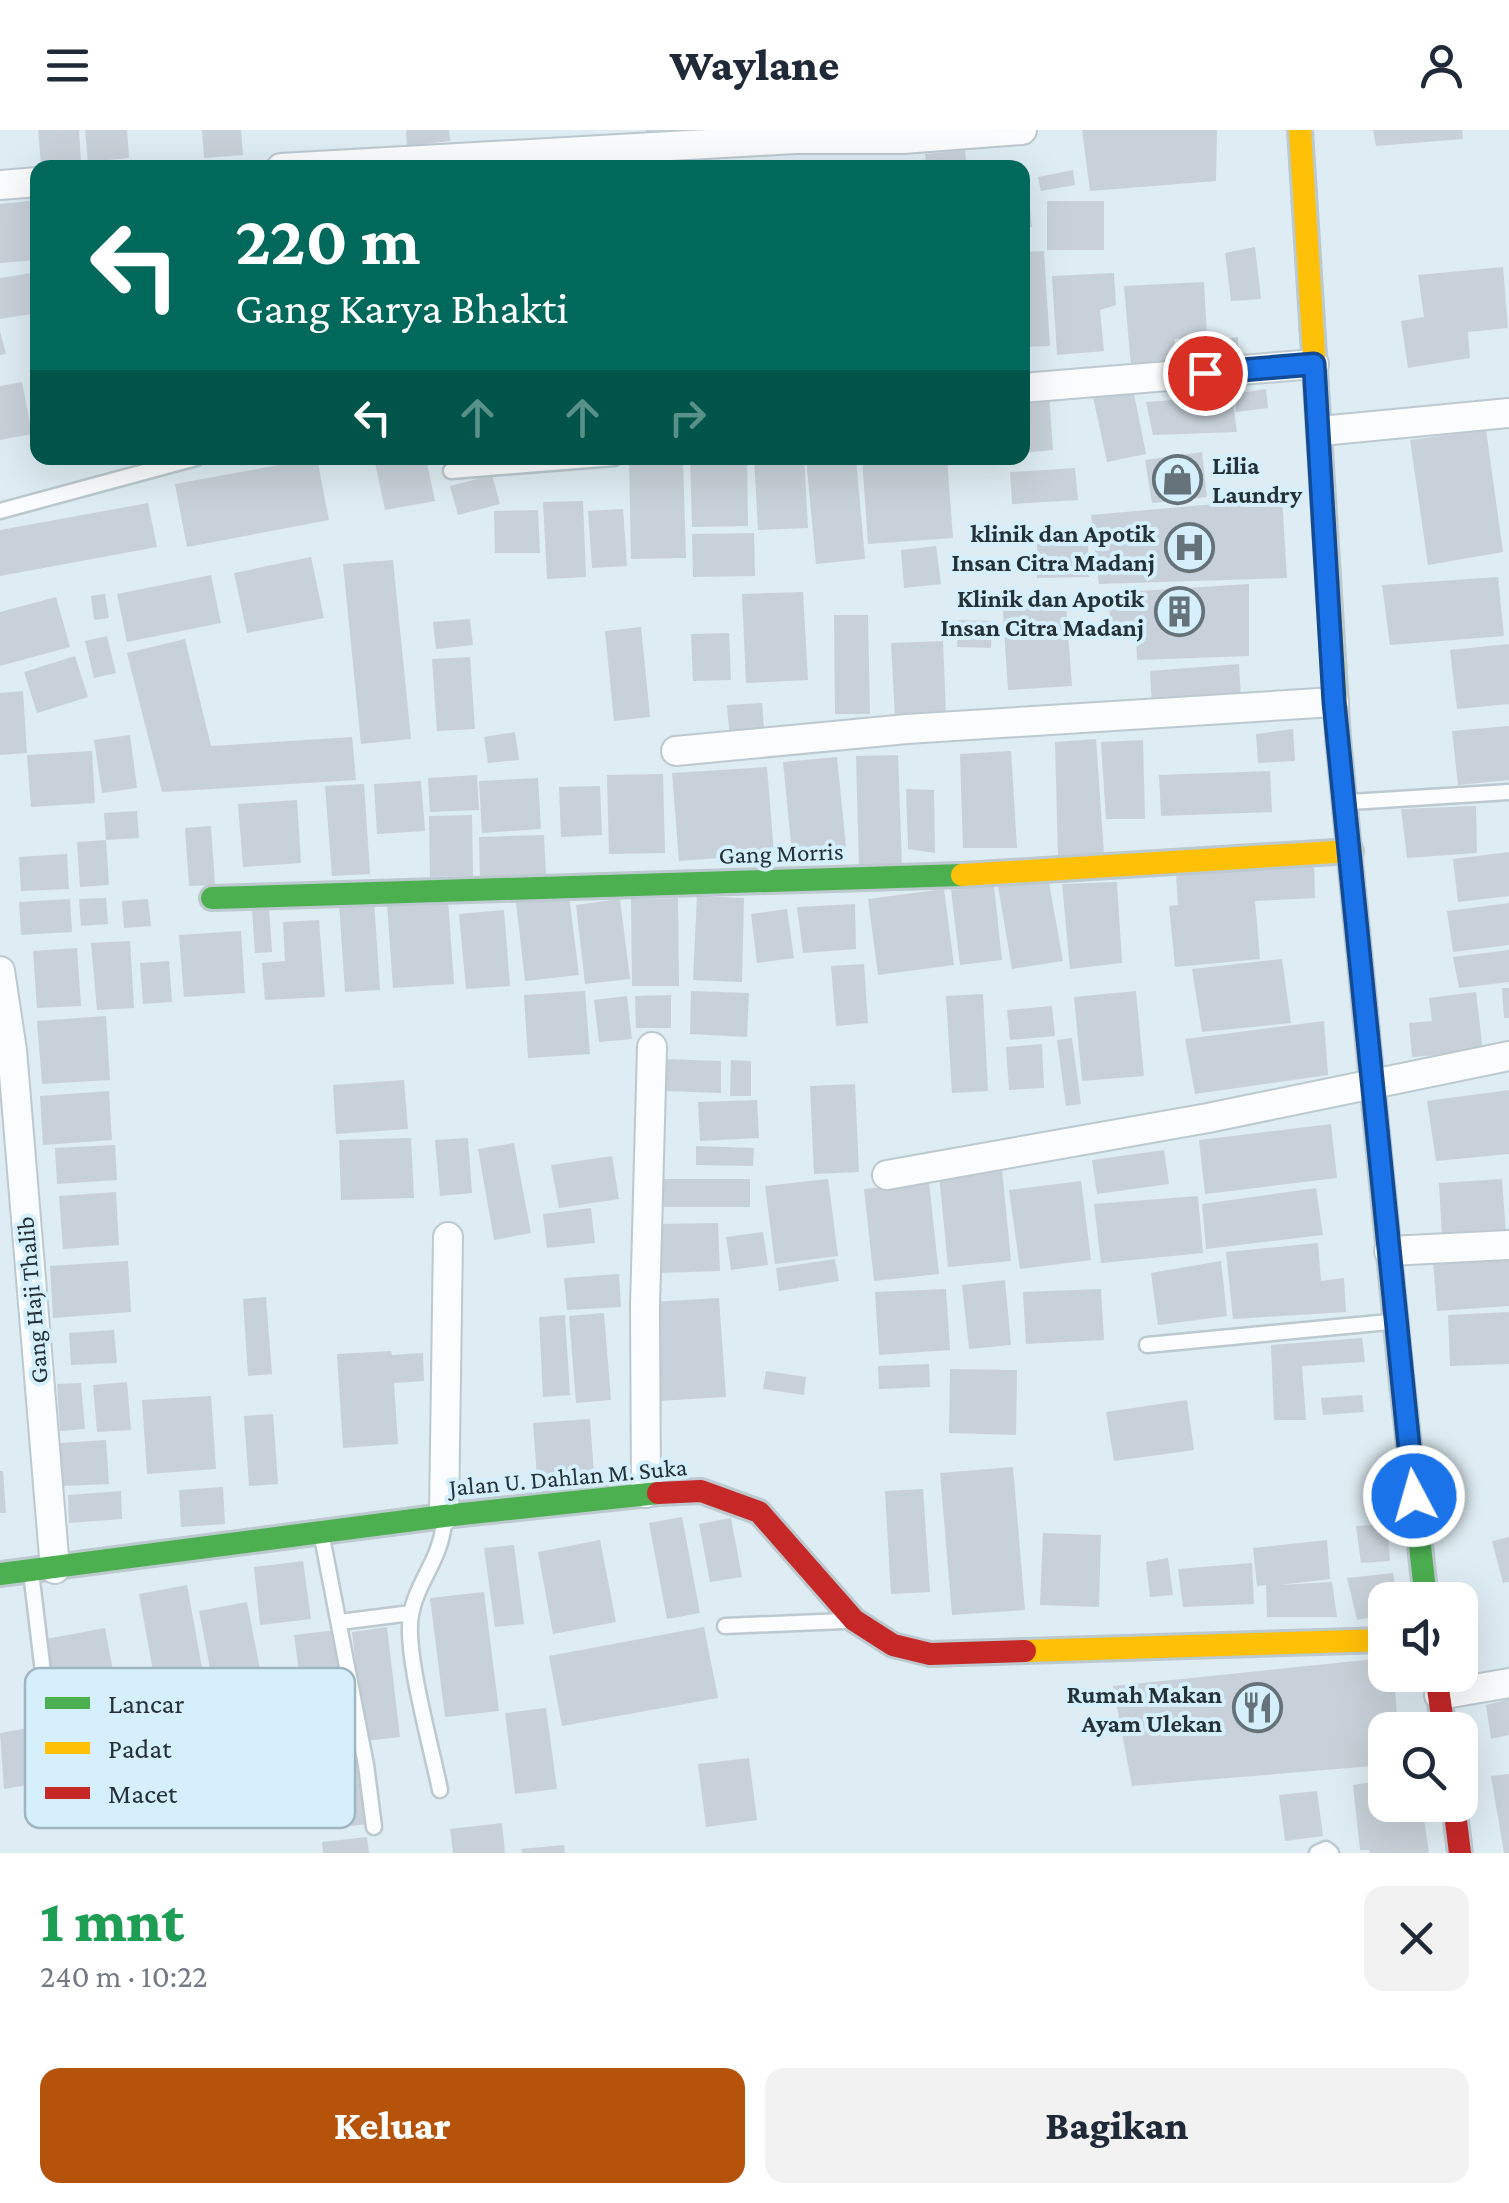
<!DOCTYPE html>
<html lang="id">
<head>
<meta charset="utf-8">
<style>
  :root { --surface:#fff; --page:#f2f2f3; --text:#1f2937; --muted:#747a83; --accent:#b45309 }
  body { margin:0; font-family:"Crimson Pro",serif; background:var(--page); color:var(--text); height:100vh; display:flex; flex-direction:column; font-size:38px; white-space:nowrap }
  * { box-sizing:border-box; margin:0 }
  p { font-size:32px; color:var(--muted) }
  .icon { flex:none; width:55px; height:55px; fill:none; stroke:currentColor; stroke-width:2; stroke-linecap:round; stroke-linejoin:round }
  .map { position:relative; height:1723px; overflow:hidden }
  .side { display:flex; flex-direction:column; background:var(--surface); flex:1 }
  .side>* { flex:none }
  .hud { position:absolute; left:30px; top:30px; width:1000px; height:305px; border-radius:20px; box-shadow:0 10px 40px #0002; background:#00695c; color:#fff; overflow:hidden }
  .fabs { position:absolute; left:1368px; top:1452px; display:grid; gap:20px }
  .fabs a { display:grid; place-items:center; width:110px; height:110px; border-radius:20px; background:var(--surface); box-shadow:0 10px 40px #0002; font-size:50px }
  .pin { position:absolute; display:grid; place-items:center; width:85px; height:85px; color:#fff; margin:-42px; border:5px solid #fff; border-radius:50%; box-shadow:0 2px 10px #0007 }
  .me { position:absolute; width:110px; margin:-55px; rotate:354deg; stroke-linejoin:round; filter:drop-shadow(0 0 8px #0008) }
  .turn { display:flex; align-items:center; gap:35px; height:210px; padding:0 40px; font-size:45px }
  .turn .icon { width:130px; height:130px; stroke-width:2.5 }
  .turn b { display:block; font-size:70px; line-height:85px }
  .lanes { display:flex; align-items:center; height:95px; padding:0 40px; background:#0003; justify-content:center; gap:50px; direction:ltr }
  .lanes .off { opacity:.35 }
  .round { display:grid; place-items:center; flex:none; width:105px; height:105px; border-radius:20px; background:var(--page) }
  .headline { display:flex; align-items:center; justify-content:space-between; height:170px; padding:0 40px }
  h1 { font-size:60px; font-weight:800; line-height:75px; color:#1e9e55 }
  .primary-button { display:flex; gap:20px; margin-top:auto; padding:20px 40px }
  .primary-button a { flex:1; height:115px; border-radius:20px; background:var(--accent); color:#fff; font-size:40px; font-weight:800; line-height:115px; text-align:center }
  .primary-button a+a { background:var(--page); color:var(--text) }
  header { display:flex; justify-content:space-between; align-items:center; height:130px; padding:0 40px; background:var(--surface); font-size:45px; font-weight:800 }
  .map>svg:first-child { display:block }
</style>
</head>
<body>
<header><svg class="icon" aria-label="menu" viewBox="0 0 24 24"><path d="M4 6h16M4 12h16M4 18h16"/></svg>Waylane<svg class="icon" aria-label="person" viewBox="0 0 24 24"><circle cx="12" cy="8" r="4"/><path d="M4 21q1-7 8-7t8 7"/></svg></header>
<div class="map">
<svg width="1509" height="1723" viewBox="0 0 1509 1723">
  <rect width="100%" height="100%" fill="#deecf3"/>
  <path fill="#c8d1d9" d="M38 0H79L81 31 41 34Z
    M85 0H127L129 28 88 32Z
    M202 0H241L243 25 204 28Z
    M406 0H449L450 11 407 16Z
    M646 0H713L646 7Z
    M1082 0H1217L1216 51 1090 61Z
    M1373 0H1462L1463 9 1376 16Z
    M965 20 967 38H927L925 24Z
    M913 32 914 38H886V35Z
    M1073 40 1075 55 1041 61 1038 47Z
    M1029 68 1032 97 1022 98V69Z
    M38 70V130L0 133V74Z
    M1047 71H1104V120H1047Z
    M1255 117 1261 169 1231 171 1225 123Z
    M1044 121 1050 216 1022 217V122Z
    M1503 137 1508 198 1468 202 1470 228 1408 238 1401 191 1424 187 1418 145Z
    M38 142V183L0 189V148Z
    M1114 143 1116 175 1100 180 1104 221 1057 225 1052 146Z
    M1204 152 1207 207 1175 209 1172 234 1131 237 1124 156Z
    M0 201 6 224 0 225Z
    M1238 207V231L1177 237 1176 215Z
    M22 252 32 304 0 310V256Z
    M1132 254 1146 324 1107 332 1092 262Z
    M1266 259 1268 278 1236 282 1234 264Z
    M1049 265 1053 320 1022 323V267Z
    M1232 266 1237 302 1153 305 1146 272Z
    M1486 300 1503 422 1428 435 1410 310Z
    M1202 322 1207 367 1152 373 1145 330Z
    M317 328 329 390 187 417 175 354Z
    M374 328H426L435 371 385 380Z
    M629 328H683L686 428 631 429Z
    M690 328H747L748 396 692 397Z
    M754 328H804L808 398 758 400Z
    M806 328H856L865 429 816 434Z
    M862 328H947L953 408 868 414Z
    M1075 338 1078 370 1012 374 1010 342Z
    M492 345 500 374 458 385 450 356Z
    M1282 368 1287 448 1099 454 1091 385Z
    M583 371 586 447 547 449 543 372Z
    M148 373 157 417 0 446V400Z
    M623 379 627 436 592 438 588 381Z
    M538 380 540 423H495L494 381Z
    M754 403 755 446 693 447 692 404Z
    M1037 414H1088L1089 447 1037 448Z
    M936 416 941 454 904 458 901 420Z
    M311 427 324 488 247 503 234 443Z
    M393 430 411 609 361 614 343 434Z
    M211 445 221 493 127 512 117 464Z
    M1498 447 1504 506 1390 515 1382 455Z
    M1249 454V526L1137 530 1136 501 1112 502 1107 463Z
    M803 462 808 550 746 553 742 464Z
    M1065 463 1072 556 1008 560 1002 467Z
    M105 464 109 488 94 490 91 466Z
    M56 467 70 517 0 536V482Z
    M834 485H868L870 584H835Z
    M470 489 473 515 436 519 433 492Z
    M958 490 992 491 991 518 957 517Z
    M641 497 650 587 614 591 605 501Z
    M729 503 731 550 693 551 691 504Z
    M107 506 116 543 94 548 85 511Z
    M185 509 211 616 352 607 356 650 162 662 127 523Z
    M943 511 946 585 895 587 891 513Z
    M1509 514V574L1457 579 1450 520Z
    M75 526 88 567 37 583 24 542Z
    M470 527 475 599 437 601 432 529Z
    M1239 534 1241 569 1152 575 1150 541Z
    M23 561 27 623 0 625V563Z
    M762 573 765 609 730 612 727 575Z
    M1509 596V650L1458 655 1452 601Z
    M1293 599 1295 631 1258 633 1256 604Z
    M515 602 519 630 488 633 484 607Z
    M130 605 137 658 102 663 94 610Z
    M1096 609 1104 724 1058 726 1055 612Z
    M1143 610 1145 689H1106L1101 612Z
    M92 621 95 673 31 677 27 625Z
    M1011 621 1017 718H963L960 624Z
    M898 625 902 736 859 737 856 626Z
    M837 627 846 717 792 723 783 632Z
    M767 637 774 724 679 731 672 643Z
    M1270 641 1272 682 1161 686 1159 645Z
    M663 644 665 723 609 724 607 645Z
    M477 645 479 680 430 682 428 648Z
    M538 648 541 699 482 703 479 651Z
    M421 651 425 701 377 704 374 654Z
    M364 654 370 744 332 746 325 656Z
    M600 656 602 705 561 707 559 657Z
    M906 659 934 660 935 723 908 719Z
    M297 670 301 733 243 737 238 674Z
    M1476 676 1477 723 1407 728 1401 679Z
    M137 681 139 708 106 710 104 683Z
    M472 685 473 746 430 747 429 686Z
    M211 696 215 755 189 756 185 698Z
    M544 705 546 746 480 748 479 707Z
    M106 710 109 755 80 757 77 712Z
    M1509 722V766L1458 772 1453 729Z
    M67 724 69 759 21 761 19 727Z
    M1314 734 1315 768 1255 771 1260 829 1175 837 1169 776 1178 775 1176 744Z
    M1048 747 1063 831 1012 839 998 756Z
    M1117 752 1122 833 1070 839 1062 754Z
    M994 756 1002 830 960 835 951 760Z
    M944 759 954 835 878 845 868 769Z
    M569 766 579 845 525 851 516 772Z
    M697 766 744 768 742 852 693 850Z
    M106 768 108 794 81 796 79 769Z
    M678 768 679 856H632L631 769Z
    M70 769 72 802 21 805 19 772Z
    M148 769 151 796 124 798 122 771Z
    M620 769 630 849 585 854 576 775Z
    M374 770 380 860 345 862 339 772Z
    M448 770 454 854 393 858 387 774Z
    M1509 773V815L1453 822 1447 781Z
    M855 774 856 819 803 823 797 777Z
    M269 777 272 822 255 823 252 778Z
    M787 779 794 828 757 833 751 784Z
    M504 780 510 856 466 859 459 784Z
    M319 790 325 867 265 870 262 833 285 831 283 792Z
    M241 801 245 863 184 867 179 805Z
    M130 811 134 878 97 880 91 813Z
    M77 818 81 876 37 878 33 821Z
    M1509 820V852L1459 858 1453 827Z
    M1282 829 1291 893 1202 902 1192 839Z
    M169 831 172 872 143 874 140 833Z
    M864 834 868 893 836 896 831 836Z
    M1502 858H1509V888H1504Z
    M585 861 590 924 528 928 524 865Z
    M691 861 749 863 747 907 690 904Z
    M1136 861 1144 946 1082 951 1074 867Z
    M1476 862 1483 922 1412 927 1409 893 1432 891 1429 868Z
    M983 864 988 961 952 963 946 866Z
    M671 865V898H636L635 866Z
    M627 866 632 909 599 912 594 870Z
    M1052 876 1055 906 1010 910 1007 880Z
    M106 886 110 950 42 954 37 891Z
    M1324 891 1328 945 1195 964 1185 909Z
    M1072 908 1081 974 1066 976 1057 910Z
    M1042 914 1044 958 1009 960 1006 917Z
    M664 929 721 931V963L664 961Z
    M731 930 751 931V966H730Z
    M404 950 408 999 336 1004 333 955Z
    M855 954 859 1042 814 1044 810 956Z
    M1509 960V1024L1436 1031 1427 971Z
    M109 961 112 1010 43 1015 40 966Z
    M757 970 759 1008 700 1011 698 972Z
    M1331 994 1337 1048 1205 1064 1199 1010Z
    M411 1008 414 1068 341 1070 339 1010Z
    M468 1008 472 1063 440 1066 435 1010Z
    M514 1013 531 1103 494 1110 478 1019Z
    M115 1015 117 1050 57 1054 55 1018Z
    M696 1016 754 1018 753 1036 696 1035Z
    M1164 1020 1169 1054 1097 1064 1092 1030Z
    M612 1026 619 1069 559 1078 551 1035Z
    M1002 1039 1011 1131 948 1137 939 1045Z
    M662 1049H750V1077H662Z
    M828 1049 838 1126 775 1134 765 1056Z
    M1502 1049 1506 1104 1442 1107 1439 1053Z
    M1081 1051 1091 1130 1020 1139 1009 1060Z
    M929 1053 939 1144 874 1151 864 1059Z
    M1316 1058 1323 1105 1206 1119 1202 1074Z
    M116 1062 119 1115 63 1119 59 1066Z
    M1198 1066 1203 1123 1101 1133 1094 1074Z
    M591 1078 595 1113 547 1118 543 1084Z
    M718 1093 720 1141 656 1143 655 1094Z
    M763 1102 768 1135 731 1140 726 1107Z
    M1318 1113 1321 1151 1344 1148 1346 1182 1233 1189 1226 1122Z
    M1509 1125V1176L1437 1181 1433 1131Z
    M835 1129 839 1151 779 1161 776 1138Z
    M128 1131 131 1182 53 1188 50 1136Z
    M1221 1131 1227 1186 1158 1195 1151 1143Z
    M619 1144 621 1177 567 1180 564 1148Z
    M1005 1150 1011 1215 969 1219 962 1155Z
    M946 1159 950 1220 879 1225 875 1162Z
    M1101 1159 1104 1210 1026 1214 1023 1162Z
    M266 1167 272 1244 248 1246 243 1169Z
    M719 1168 726 1267 659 1271 652 1172Z
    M1509 1182V1234L1450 1236 1448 1185Z
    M604 1183 611 1270 576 1273 569 1186Z
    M565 1185 570 1265 543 1267 539 1187Z
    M114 1200 117 1233 71 1235 69 1203Z
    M1362 1208 1365 1232 1302 1236 1306 1290H1274L1271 1215Z
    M391 1221 392 1225 423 1223 424 1251 394 1253 398 1314 343 1318 337 1224Z
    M929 1234 930 1257 879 1259 878 1236Z
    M950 1239 1017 1240 1016 1305 949 1303Z
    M766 1241 806 1247 804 1265 763 1259Z
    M127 1252 131 1300 97 1302 93 1255Z
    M81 1253 85 1299 60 1301 57 1254Z
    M1362 1265 1364 1282 1323 1285 1321 1268Z
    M211 1266 216 1339 147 1344 142 1270Z
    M1187 1270 1194 1320 1114 1331 1106 1282Z
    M273 1284 278 1354 249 1356 244 1286Z
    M590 1289 594 1343 537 1347 533 1293Z
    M106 1310 109 1354 63 1356 60 1313Z
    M1013 1337 1025 1480 952 1485 940 1343Z
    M0 1341H3L6 1383H0Z
    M223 1357 225 1394 181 1397 179 1360Z
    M923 1359 930 1462 891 1464 885 1361Z
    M121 1361 122 1389 69 1393 68 1365Z
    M682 1387 700 1483 667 1489 649 1393Z
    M731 1388 742 1447 710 1452 699 1394Z
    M1387 1394 1390 1431 1361 1433 1356 1396Z
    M1043 1403 1101 1405 1099 1477 1040 1475Z
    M1509 1407V1452L1503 1453 1492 1411Z
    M600 1410 616 1492 553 1504 538 1422Z
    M1327 1410 1330 1449 1279 1455 1332 1452 1337 1487H1267L1266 1455 1257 1456 1253 1418Z
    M514 1415 524 1494 495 1497 484 1418Z
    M1168 1428 1173 1465 1150 1467 1146 1432Z
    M303 1431 311 1489 260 1495 254 1437Z
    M1252 1433 1254 1474 1183 1477 1178 1439Z
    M1393 1443 1398 1470H1385V1485L1357 1490 1347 1448Z
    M187 1455 203 1543 155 1552 139 1464Z
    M484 1462 499 1581 445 1587 430 1468Z
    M247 1472 270 1592 222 1601 199 1481Z
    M387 1497 400 1607 365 1611 352 1502Z
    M704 1497 718 1568 562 1596 549 1526Z
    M105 1498 127 1615 68 1625 46 1509Z
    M336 1500 347 1589 306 1594 294 1505Z
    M1385 1528V1545H1394L1398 1600H1385V1635L1132 1656 1113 1556Z
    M1509 1569V1605L1491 1609 1486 1575Z
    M546 1578 557 1659 515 1664 505 1583Z
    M34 1597 44 1652 4 1659 0 1603Z
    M749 1628 757 1690 706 1697 698 1634Z
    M361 1632 369 1694 322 1699 314 1637Z
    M1509 1644V1723H1504L1491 1646Z
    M1385 1650V1675H1422L1429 1723H1370L1369 1720H1360L1353 1655Z
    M1317 1661 1323 1706 1285 1711 1279 1665Z
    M502 1693 505 1723H453L450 1699Z
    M367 1707 369 1723H323L322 1712Z
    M564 1715 565 1723H522L521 1719Z"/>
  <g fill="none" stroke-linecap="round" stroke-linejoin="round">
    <defs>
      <path id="lane" d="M451 341 614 328
        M0 381 196 328
        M1350 672 1509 662
        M1147 1215 1389 1192
        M322 1407 366 1635 374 1697
        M31 1442 48 1584
        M340 1492 411 1483
        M725 1496 844 1491
        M440 1660C432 1619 404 1522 411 1485 416 1453 442 1428 444 1391
        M1317 1723 1326 1719 1331 1723"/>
      <path id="street" d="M281 38 795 9H903L1022 0
        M0 55 38 52
        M1022 258 1314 234
        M1321 301 1509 283
        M676 621 907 599 1334 572
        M0 841 12 920 55 1439
        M887 1045 1208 988 1509 926
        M1389 1121 1509 1115
        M646 1363 645 1176 652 917
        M444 1386 448 1107
        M1439 1565 1509 1553"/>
      <path id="fast" d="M212 768 962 745
        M1400 1235 1426 1470
        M0 1444 444 1386 658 1363"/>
      <path id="slow" d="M1300 0 1338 608
        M962 745 1351 721
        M1025 1521 1385 1510"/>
      <path id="jam" d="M1338 608 1400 1235
        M658 1363 701 1361 759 1382 854 1490 893 1515 930 1524 1025 1521
        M1436 1545 1444 1600
        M1454 1675 1460 1723"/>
    </defs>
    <use href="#lane" stroke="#bcc9cf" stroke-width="19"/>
    <use href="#street" stroke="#bcc9cf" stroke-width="32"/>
    <use href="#fast" stroke="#bcc9cf" stroke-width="28"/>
    <use href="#slow" stroke="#bcc9cf" stroke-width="28"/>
    <use href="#jam" stroke="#bcc9cf" stroke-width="28"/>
    <use href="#lane" stroke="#fafcfd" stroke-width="14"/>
    <use href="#street" stroke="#fafcfd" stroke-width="28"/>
    <use href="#fast" stroke="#4caf50" stroke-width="22"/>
    <use href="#slow" stroke="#ffc107" stroke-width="22"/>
    <use href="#jam" stroke="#c62828" stroke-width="22"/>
  </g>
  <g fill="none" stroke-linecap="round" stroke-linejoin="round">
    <defs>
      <path id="route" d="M1205 243 1314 234 1334 572 1414 1366"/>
    </defs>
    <use href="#route" stroke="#114b97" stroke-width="25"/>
    <use href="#route" stroke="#1a73e8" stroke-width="18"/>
  </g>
  <defs>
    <symbol id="shop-ring" viewBox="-11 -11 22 22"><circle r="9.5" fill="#d5effc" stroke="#657279" stroke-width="1.5"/><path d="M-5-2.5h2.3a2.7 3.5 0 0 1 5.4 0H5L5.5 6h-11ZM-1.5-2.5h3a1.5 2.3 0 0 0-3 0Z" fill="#657279"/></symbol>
    <symbol id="hospital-ring" viewBox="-11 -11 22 22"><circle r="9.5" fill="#d5effc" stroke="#657279" stroke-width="1.5"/><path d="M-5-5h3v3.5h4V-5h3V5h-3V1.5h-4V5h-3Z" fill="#657279"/></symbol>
    <symbol id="building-ring" viewBox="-11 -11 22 22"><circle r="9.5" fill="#d5effc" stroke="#657279" stroke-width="1.5"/><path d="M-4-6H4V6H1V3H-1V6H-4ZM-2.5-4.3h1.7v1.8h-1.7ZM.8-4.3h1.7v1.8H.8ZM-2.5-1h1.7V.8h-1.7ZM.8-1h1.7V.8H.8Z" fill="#657279"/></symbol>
    <symbol id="restaurant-ring" viewBox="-11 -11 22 22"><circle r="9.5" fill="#d5effc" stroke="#657279" stroke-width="1.5"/><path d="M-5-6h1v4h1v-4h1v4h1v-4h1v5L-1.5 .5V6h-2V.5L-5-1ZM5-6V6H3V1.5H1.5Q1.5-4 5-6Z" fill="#657279"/></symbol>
  </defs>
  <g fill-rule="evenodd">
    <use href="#shop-ring" x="1150" y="322" width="55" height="55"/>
    <use href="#hospital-ring" x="1162" y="390" width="55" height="55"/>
    <use href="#building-ring" x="1152" y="454" width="55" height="55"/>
    <use href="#restaurant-ring" x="1230" y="1550" width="55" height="55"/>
  </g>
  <g text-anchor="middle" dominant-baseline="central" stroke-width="8" stroke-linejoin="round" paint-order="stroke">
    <g font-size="25" font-weight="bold" fill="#243137" stroke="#d5effc" text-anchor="end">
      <text x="1212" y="335" text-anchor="start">Lilia<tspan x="1212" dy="29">Laundry</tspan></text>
      <text x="1155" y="403">klinik dan Apotik<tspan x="1155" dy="29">Insan Citra Madanj</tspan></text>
      <text x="1144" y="468">Klinik dan Apotik<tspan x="1144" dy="29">Insan Citra Madanj</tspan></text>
      <text x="1222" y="1564">Rumah Makan<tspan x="1222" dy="29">Ayam Ulekan</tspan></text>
    </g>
    <g font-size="25" fill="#243137" stroke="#d5effc">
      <text transform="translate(781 723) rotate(-2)">Gang Morris</text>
      <text transform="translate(32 1170) rotate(-95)">Gang Haji Thalib</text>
      <text transform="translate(568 1347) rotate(-5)">Jalan U. Dahlan M. Suka</text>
    </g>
  </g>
  <rect x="25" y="1538" width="330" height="160" rx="15" fill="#d5effc" stroke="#a0b6c1" stroke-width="2.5"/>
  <rect x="45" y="1567" width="45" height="12" fill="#4caf50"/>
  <rect x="45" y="1612" width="45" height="12" fill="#ffc107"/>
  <rect x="45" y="1657" width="45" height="12" fill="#c62828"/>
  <g font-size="28" fill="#243137">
    <text x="108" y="1583">Lancar</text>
    <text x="108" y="1628">Padat</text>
    <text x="108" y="1673">Macet</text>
  </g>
</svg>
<div class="fabs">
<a><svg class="icon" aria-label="sound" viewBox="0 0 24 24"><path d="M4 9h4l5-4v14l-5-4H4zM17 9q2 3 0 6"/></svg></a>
<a><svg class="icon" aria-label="search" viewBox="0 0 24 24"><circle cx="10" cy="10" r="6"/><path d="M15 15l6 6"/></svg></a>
</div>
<div class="pin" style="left:1205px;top:243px;background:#d93025"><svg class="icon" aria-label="arrive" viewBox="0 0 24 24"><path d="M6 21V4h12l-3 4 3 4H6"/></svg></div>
<svg class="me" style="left:1414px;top:1366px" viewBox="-20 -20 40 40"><circle r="17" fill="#1a73e8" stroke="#fff" stroke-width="3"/><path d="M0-11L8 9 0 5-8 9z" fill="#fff"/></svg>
<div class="hud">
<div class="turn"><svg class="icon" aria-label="left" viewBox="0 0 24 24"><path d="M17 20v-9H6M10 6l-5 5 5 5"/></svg><div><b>220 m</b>Gang Karya Bhakti</div></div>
<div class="lanes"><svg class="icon" aria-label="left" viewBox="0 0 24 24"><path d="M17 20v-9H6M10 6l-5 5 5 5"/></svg><svg class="icon off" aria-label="ahead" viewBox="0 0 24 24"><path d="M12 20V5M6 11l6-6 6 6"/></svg><svg class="icon off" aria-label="ahead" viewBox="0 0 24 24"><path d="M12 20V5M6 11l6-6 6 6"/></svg><svg class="icon off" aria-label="right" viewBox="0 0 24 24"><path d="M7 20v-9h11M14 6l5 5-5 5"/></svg></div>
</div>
</div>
<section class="side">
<div class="headline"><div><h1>1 mnt</h1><p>240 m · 10:22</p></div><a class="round"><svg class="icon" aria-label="close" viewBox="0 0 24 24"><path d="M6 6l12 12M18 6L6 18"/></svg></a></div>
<div class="primary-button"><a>Keluar</a><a>Bagikan</a></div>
</section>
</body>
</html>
